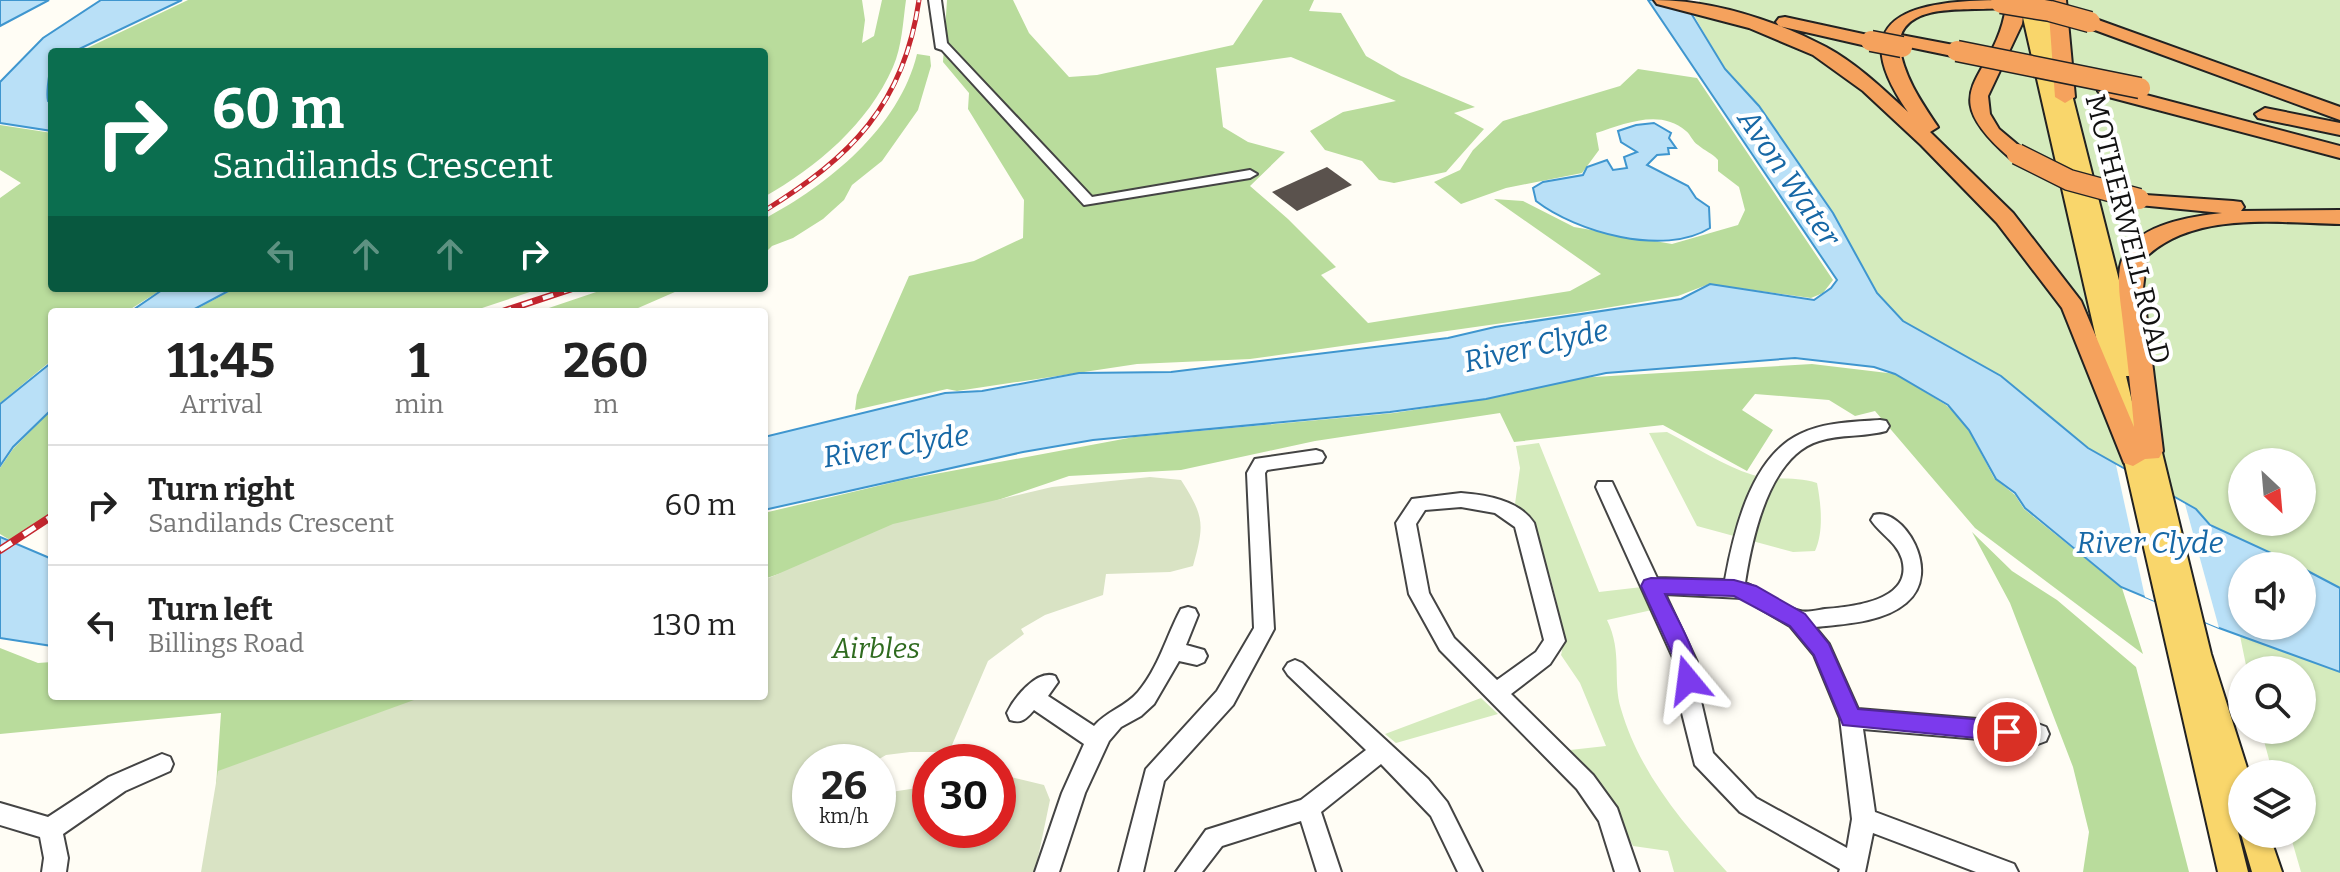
<!DOCTYPE html>
<html lang="en">
<head>
<meta charset="utf-8">
<style>
  :root { --surface:#fff; --page:#f6f6f6; --text:#222; --muted:#767676; --line:#e0e0e0 }
  body { margin:0; font-family:Bitter,serif; background:var(--page); color:var(--text); height:100vh; display:flex; flex-direction:column; font-size:30px; white-space:nowrap }
  * { box-sizing:border-box; margin:0 }
  p { font-size:26px; color:var(--muted) }
  .icon { flex:none; width:44px; height:44px; fill:none; stroke:currentColor; stroke-width:2; stroke-linecap:round; stroke-linejoin:round }
  .map { position:relative; flex:1; overflow:hidden }
  .sheet { position:absolute; left:48px; top:308px; width:720px; height:392px; display:flex; flex-direction:column; background:var(--surface); border-radius:8px; box-shadow:0 2px 6px #0004 }
  .sheet>* { flex:none }
  .banner { position:absolute; left:48px; top:48px; width:720px; height:244px; border-radius:8px; box-shadow:0 2px 6px #0004; background:#0b6e4f; color:#fff; overflow:hidden }
  .needle { width:52px; rotate:154deg }
  .fabs { position:absolute; left:2228px; top:448px; display:grid; gap:16px }
  .fabs a { display:grid; place-items:center; width:88px; height:88px; border-radius:50%; background:var(--surface); box-shadow:0 2px 6px #0004; font-size:40px }
  .speed { position:absolute; left:792px; top:744px; display:flex; gap:16px; font-size:40px; font-weight:700; text-align:center }
  .speed>* { display:grid; place-content:center; width:104px; height:104px; border-radius:50%; background:var(--surface); box-shadow:0 2px 6px #0004; line-height:1 }
  .speed small { font-size:20px; font-weight:400 }
  .speed .limit { border:12px solid #d22; background:#fff; color:#111 }
  .pin { position:absolute; display:grid; place-items:center; width:68px; height:68px; color:#fff; margin:-34px; border:4px solid #fff; border-radius:50%; box-shadow:0 2px 8px #0007 }
  .me { position:absolute; width:88px; margin:-44px; rotate:344deg; stroke-linejoin:round; filter:drop-shadow(0 0 6px #0008) }
  .turn { display:flex; align-items:center; gap:28px; height:168px; padding:0 32px; font-size:36px }
  .turn .icon { width:104px; height:104px; stroke-width:2.5 }
  .turn b { display:block; font-size:56px; line-height:68px }
  .lanes { display:flex; align-items:center; height:76px; padding:0 32px; background:#0003; justify-content:center; gap:40px; direction:ltr }
  .lanes .off { opacity:.35 }
  .eta { display:flex; justify-content:space-evenly; align-items:center; height:136px; text-align:center }
  .eta b { font-size:48px; font-weight:700; line-height:56px }
  ul { padding:0; list-style:none }
  li { display:flex; align-items:center; gap:24px; height:120px; padding:0 32px; border-top:2px solid var(--line) }
  li div { flex:1 }
  li b { display:block; font-size:30px }
  li em { font-style:normal }
  .map>svg:first-child { display:block }
</style>
</head>
<body>
<div class="map">
<svg width="2340" height="872" viewBox="0 0 2340 872">
  <rect width="100%" height="100%" fill="#fffdf5"/>
  <path fill="#d5ebbd" fill-rule="evenodd" d="M1700 0H2340V872H2301L2290 834H2302V774H2273L2261 730H2302V670H2247L2218 529 2202 518 2196 509 2088 448 2001 376 1903 321 1889 308 1877 293 1833 213 1759 106 1725 69 1692 12ZM2242 462H2302V522H2242ZM2242 566H2302V626H2242Z
    M1667 432C1694 446 1724 466 1753 475 1774 481 1796 476 1817 483 1821 503 1824 532 1815 551L1793 552 1697 526 1649 433Z
    M1539 443 1599 592 1642 587 1652 610 1607 620C1623 653 1612 679 1621 709 1640 774 1683 823 1727 872H1674L1668 851 1633 846 1605 793 1570 750 1606 746 1580 683 1561 655C1568 631 1547 561 1536 537 1531 525 1522 515 1515 504L1520 468 1516 446Z
    M1481 698 1498 714 1396 743 1385 734Z"/>
  <path fill="#b9dc9c" d="M188 0H862L865 20 862 43 874 36 882 0H906C903 21 902 47 893 67 868 124 817 167 764 197V52H79Z
    M947 0H1013L1029 33 1069 77 1097 75 1233 45 1263 0H1314L1309 11 1341 13 1366 56 1401 76 1475 107 1454 113 1484 129 1446 172 1394 183 1379 180 1362 161 1325 150 1310 131 1343 112 1396 101 1291 57 1216 68 1223 127 1248 142 1285 152 1250 186 1288 219 1336 267 1321 275 1368 323 1570 291 1601 274 1494 199 1523 201 1574 227 1672 244 1738 225 1745 210 1739 187 1718 171V160C1712 153 1705 151 1698 145 1692 141 1691 135 1686 131 1660 108 1624 124 1596 133L1599 150 1582 173 1506 188 1461 204 1434 182 1460 170 1473 150 1503 121 1620 86 1638 69 1697 78 1833 280 1823 293 1811 298 1709 284 1678 296 1581 312 1250 359 1137 364 957 391 947 389 855 410 857 395 909 276 974 261 1023 238 1024 200 968 109 969 93 943 62Z
    M917 54 930 56 931 66 918 110 882 161 852 185 844 200 823 219 793 238 772 246 764 254V219C828 185 899 128 917 54Z
    M0 125 52 133V288H164L126 312H52V360L0 403V198L21 183 0 170Z
    M236 288H542L470 312H191Z
    M608 288H684L629 312H537Z
    M1812 364 1896 374 1946 405 1965 423 1994 478 2015 495 2024 509 2122 588 2143 654 1975 528 1875 411 1855 416 1829 400 1755 394 1742 410 1773 430 1747 471 1663 425 1514 442 1500 413 1315 441 1181 470 1069 476 764 579V513L903 480 1134 437 1394 413 1503 396 1577 378Z
    M52 409V512L10 540 0 534V468L13 449Z
    M1972 532 2012 571 2057 600 2136 667 2189 872H2083L2089 832 2073 767 2010 603Z
    M0 648 38 663 52 662V696H595L216 786 221 713 0 734Z"/>
  <path fill="#d9e3c4" d="M1150 477 1181 480C1204 516 1205 524 1193 566L1170 572 1106 574 1103 595 1045 615 1021 629 1024 634 988 661 949 752H910L886 755 874 762H810V830H878V794L930 786V830H998V774L1044 785 1050 800 1035 872H201L218 771 425 696H764V580L893 524 1052 487Z"/>
  <path fill="#b9e0f7" stroke="#3f96cf" stroke-width="2" d="M0 0H49L0 26Z
    M101 0H182L73 52H52C52 67 45 88 48 101L52 103V131L0 123V82L43 38Z
    M1648 0H1683L1725 69 1759 106 1833 213 1877 293 1903 321 2001 376 2088 448 2196 509 2210 525 2299 566H2242V626H2302V568L2340 588V672L2219 628 2121 587 2025 508 2015 493 1996 479 1969 430 1948 405 1895 374 1874 367 1795 358 1606 373 1486 399 1390 412 1093 440 1023 452 764 510V437L945 393 982 391 1079 373 1171 372 1448 338 1495 327 1681 299 1710 284 1814 300 1831 288 1837 280Z
    M1654 123 1671 133 1669 138 1676 148H1668L1669 154 1657 155 1647 165 1688 186 1696 198 1709 207 1710 228C1664 257 1576 232 1536 201L1533 188 1543 182 1583 175 1587 167 1607 160 1613 170 1627 168 1624 157 1637 152 1621 142 1618 131 1636 125Z
    M165 288H234L189 312H130Z
    M52 362V409L13 447 0 466V404Z
    M0 537 52 559V646L0 638Z"/>
  <path fill="#fffdf5" d="M2116 465 2185 504 2219 628 2145 597Z"/>
  <path fill="#5a524d" d="M1327 167 1352 185 1297 211 1272 192Z"/>
  <g fill="none" stroke-linecap="round" stroke-linejoin="round">
    <defs>
      <path id="minor" d="M929 0H941L947 43 1092 197 1250 170 1257 174 1250 178 1084 205 942 50 936 48Z
        M1880 420 1886 421 1889 426 1886 431C1865 437 1841 434 1819 441 1769 456 1752 538 1745 583 1763 589 1783 608 1800 611 1807 613 1818 610 1825 609 1852 607 1914 601 1902 559 1897 542 1880 534 1871 520L1874 515C1902 506 1944 572 1906 603 1882 623 1843 624 1815 627L1829 644 1858 709 2038 724 2046 727 2049 734 2046 741 2038 744 1863 729 1875 812 2014 864 2018 872H1976L1873 833 1865 872H1839L1840 869 1740 812 1695 765 1678 697 1675 662 1596 487 1598 482H1612L1657 578 1725 580C1734 531 1751 457 1800 434 1824 422 1854 422 1880 420ZM1665 594 1742 598 1790 626 1814 655 1840 718 1852 819 1847 848 1756 798 1713 753 1700 697 1697 662Z
        M1316 450 1322 452 1325 457 1322 462 1267 470 1265 473 1274 629 1233 705 1164 781 1143 872H1119L1146 769 1217 691 1254 628 1247 473 1255 459Z
        M1461 493C1486 495 1519 500 1534 523L1565 641 1550 664 1511 694 1593 775 1617 808 1639 872H1615L1599 821 1577 789 1440 650 1409 594 1396 523 1412 499ZM1461 507 1495 513 1515 527 1544 640 1536 652 1497 680 1454 638 1429 593 1416 524 1425 510Z
        M1188 607 1195 609 1198 615 1186 645 1204 650 1207 656 1204 662 1197 665 1179 661 1154 704 1141 716 1121 727 1109 741 1085 793 1059 872H1035L1062 793 1084 744 1034 710C1026 719 1022 724 1010 720L1007 713C1014 698 1037 669 1055 676L1058 682 1048 696 1094 726C1107 711 1125 707 1138 692 1159 667 1166 637 1181 609Z
        M1295 660 1302 663 1428 779 1447 802 1482 872H1458L1431 816 1381 764 1321 812 1341 872H1317L1301 821 1222 846 1202 872H1176L1206 830 1301 800 1366 750 1288 675 1284 669 1288 663Z
        M162 754 170 757 173 764 170 771 125 791 63 834 68 858 66 872H42L44 858 40 837 0 825V803L48 817 109 777Z"/>
      <path id="major" d="M2019 0H2033L2037 16 2034 0H2048L2142 371 2139 376H2126L2138 427 2154 426 2157 432 2211 654 2249 774H2242V807L2232 803 2229 796 2248 872H2218Z
        M2242 831V834H2269L2282 872H2252L2241 834Z"/>
      <path id="highway" d="M1654 0C1711 0 1775 20 1826 47 1856 63 1883 89 1908 112 1830 0 1941 0 2025 0L2022 24 1988 96 1990 114 1999 129 2024 150 2027 154 2024 158H2010C1929 88 1995 82 2006 7 1978 13 1914 0 1901 35L1964 47 1966 51 1957 57 1899 45C1904 77 1920 100 1938 127L1930 132 2013 213 2081 301 2134 427C2131 392 2127 357 2123 323 2121 305 2117 285 2120 267 2128 225 2188 217 2222 213L2139 205 2128 199 2131 194 2233 201 2241 202 2244 207 2241 211 2340 210V224C2278 223 2196 211 2147 256L2143 288 2163 451 2159 458 2145 459 2133 466 2124 463 2062 308 1997 223 1921 145 1863 91 1813 55 1749 28 1657 4Z
        M2048 0H2066L2075 97 2065 103 2055 97Z
        M1785 17 1877 37 1880 41 1871 47 1779 26 1776 22 1779 18Z
        M2090 17 2340 107V120L2084 26 2081 22Z
        M2108 85 2340 146V158L2101 95 2098 91Z
        M2265 108 2340 123V135L2258 118 2255 114Z"/>
    </defs>
    <use href="#minor" stroke="#444" stroke-width="4"/>
    <use href="#major" stroke="#222" stroke-width="4"/>
    <use href="#highway" stroke="#222" stroke-width="4"/>
    <use href="#minor" fill="#fff" fill-rule="evenodd"/>
    <use href="#major" fill="#f9d66b" fill-rule="evenodd"/>
    <use href="#highway" fill="#f5a25d" fill-rule="evenodd"/>
    <defs>
      <path id="rail-far2" d="M764 211C851 157 904 105 919 0"/>
      <path id="rail-far1" d="M501 312 574 288"/>
      <path id="rail" d="M0 550 52 516"/>
    </defs>
    <use href="#rail-far2" stroke="#c4262e" stroke-width="5"/>
    <use href="#rail-far1" stroke="#c4262e" stroke-width="7"/>
    <use href="#rail" stroke="#c4262e" stroke-width="8"/>
    <use href="#rail-far2" stroke="#fff" stroke-width="3" stroke-dasharray="9" stroke-linecap="butt"/>
    <use href="#rail-far1" stroke="#fff" stroke-width="4" stroke-dasharray="11" stroke-linecap="butt"/>
    <use href="#rail" stroke="#fff" stroke-width="5" stroke-dasharray="14" stroke-linecap="butt"/>
    <defs>
      <path id="highway-bridge" d="M2001 3 2050 11 2090 22
        M1871 41 1902 47
        M1957 51 2140 88
        M2017 154 2069 180 2139 199"/>
    </defs>
    <use href="#highway-bridge" stroke="#222" stroke-width="23" stroke-linecap="butt"/>
    <use href="#highway-bridge" stroke="#f5a25d" stroke-width="20"/>
  </g>
  <path fill="#7c3aed" stroke="#51269a" stroke-width="2" d="M1651 578 1734 580 1756 586 1805 614 1829 644 1858 709 2007 722 2015 725 2018 732 2015 738 2007 741 1843 725 1814 655 1790 626 1734 596 1665 594C1675 616 1706 664 1695 686L1688 689 1680 686 1676 662 1641 586 1644 580Z"/>
  <g text-anchor="middle" dominant-baseline="central" stroke-width="8" stroke-linejoin="round" paint-order="stroke">
    <g font-size="28" fill="#111" stroke="#fff">
      <text transform="translate(2128 229) rotate(76)">MOTHERWELL ROAD</text>
    </g>
    <g font-size="28" font-style="italic" fill="#2f6b1f" stroke="#fff">
      <text x="876" y="648">Airbles</text>
    </g>
    <g font-size="30" font-style="italic" fill="#1768a6" stroke="#fff">
      <text transform="translate(1789 178) rotate(56)">Avon Water</text>
      <text transform="translate(1536 346) rotate(-13)">River Clyde</text>
      <text transform="translate(896 446) rotate(-9)">River Clyde</text>
      <text x="2150" y="543">River Clyde</text>
    </g>
  </g>
</svg>
<div class="fabs">
<a><svg class="needle" viewBox="-14 -14 28 28"><path d="M0-13l5 13h-10z" fill="#e53935"/><path d="M0 13l5-13h-10z" fill="#767676"/></svg></a>
<a><svg class="icon" aria-label="sound" viewBox="0 0 24 24"><path d="M4 9h4l5-4v14l-5-4H4zM17 9q2 3 0 6"/></svg></a>
<a><svg class="icon" aria-label="search" viewBox="0 0 24 24"><circle cx="10" cy="10" r="6"/><path d="M15 15l6 6"/></svg></a>
<a><svg class="icon" aria-label="layers" viewBox="0 0 24 24"><path d="M12 4l9 5-9 5-9-5zM3 14l9 5 9-5"/></svg></a>
</div>
<div class="speed"><div>26<small>km/h</small></div><div class="limit">30</div></div>
<div class="pin" style="left:2007px;top:732px;background:#d93025"><svg class="icon" aria-label="arrive" viewBox="0 0 24 24"><path d="M6 21V4h12l-3 4 3 4H6"/></svg></div>
<svg class="me" style="left:1688px;top:680px" viewBox="-20 -20 40 40"><path d="M0-17L14 15 0 8-14 15z" fill="#7c3aed" stroke="#fff" stroke-width="4"/></svg>
<div class="banner">
<div class="turn"><svg class="icon" aria-label="right" viewBox="0 0 24 24"><path d="M7 20v-9h11M14 6l5 5-5 5"/></svg><div><b>60 m</b>Sandilands Crescent</div></div>
<div class="lanes"><svg class="icon off" aria-label="left" viewBox="0 0 24 24"><path d="M17 20v-9H6M10 6l-5 5 5 5"/></svg><svg class="icon off" aria-label="ahead" viewBox="0 0 24 24"><path d="M12 20V5M6 11l6-6 6 6"/></svg><svg class="icon off" aria-label="ahead" viewBox="0 0 24 24"><path d="M12 20V5M6 11l6-6 6 6"/></svg><svg class="icon" aria-label="right" viewBox="0 0 24 24"><path d="M7 20v-9h11M14 6l5 5-5 5"/></svg></div>
</div>
<section class="sheet">
<div class="eta">
<div><b>11:45</b><p>Arrival</p></div>
<div><b>1</b><p>min</p></div>
<div><b>260</b><p>m</p></div>
</div>
<ul>
<li><svg class="icon" aria-label="right" viewBox="0 0 24 24"><path d="M7 20v-9h11M14 6l5 5-5 5"/></svg><div><b>Turn right</b><p>Sandilands Crescent</p></div><em>60 m</em></li>
<li><svg class="icon" aria-label="left" viewBox="0 0 24 24"><path d="M17 20v-9H6M10 6l-5 5 5 5"/></svg><div><b>Turn left</b><p>Billings Road</p></div><em>130 m</em></li>
</ul>
</section>
</div>
</body>
</html>
